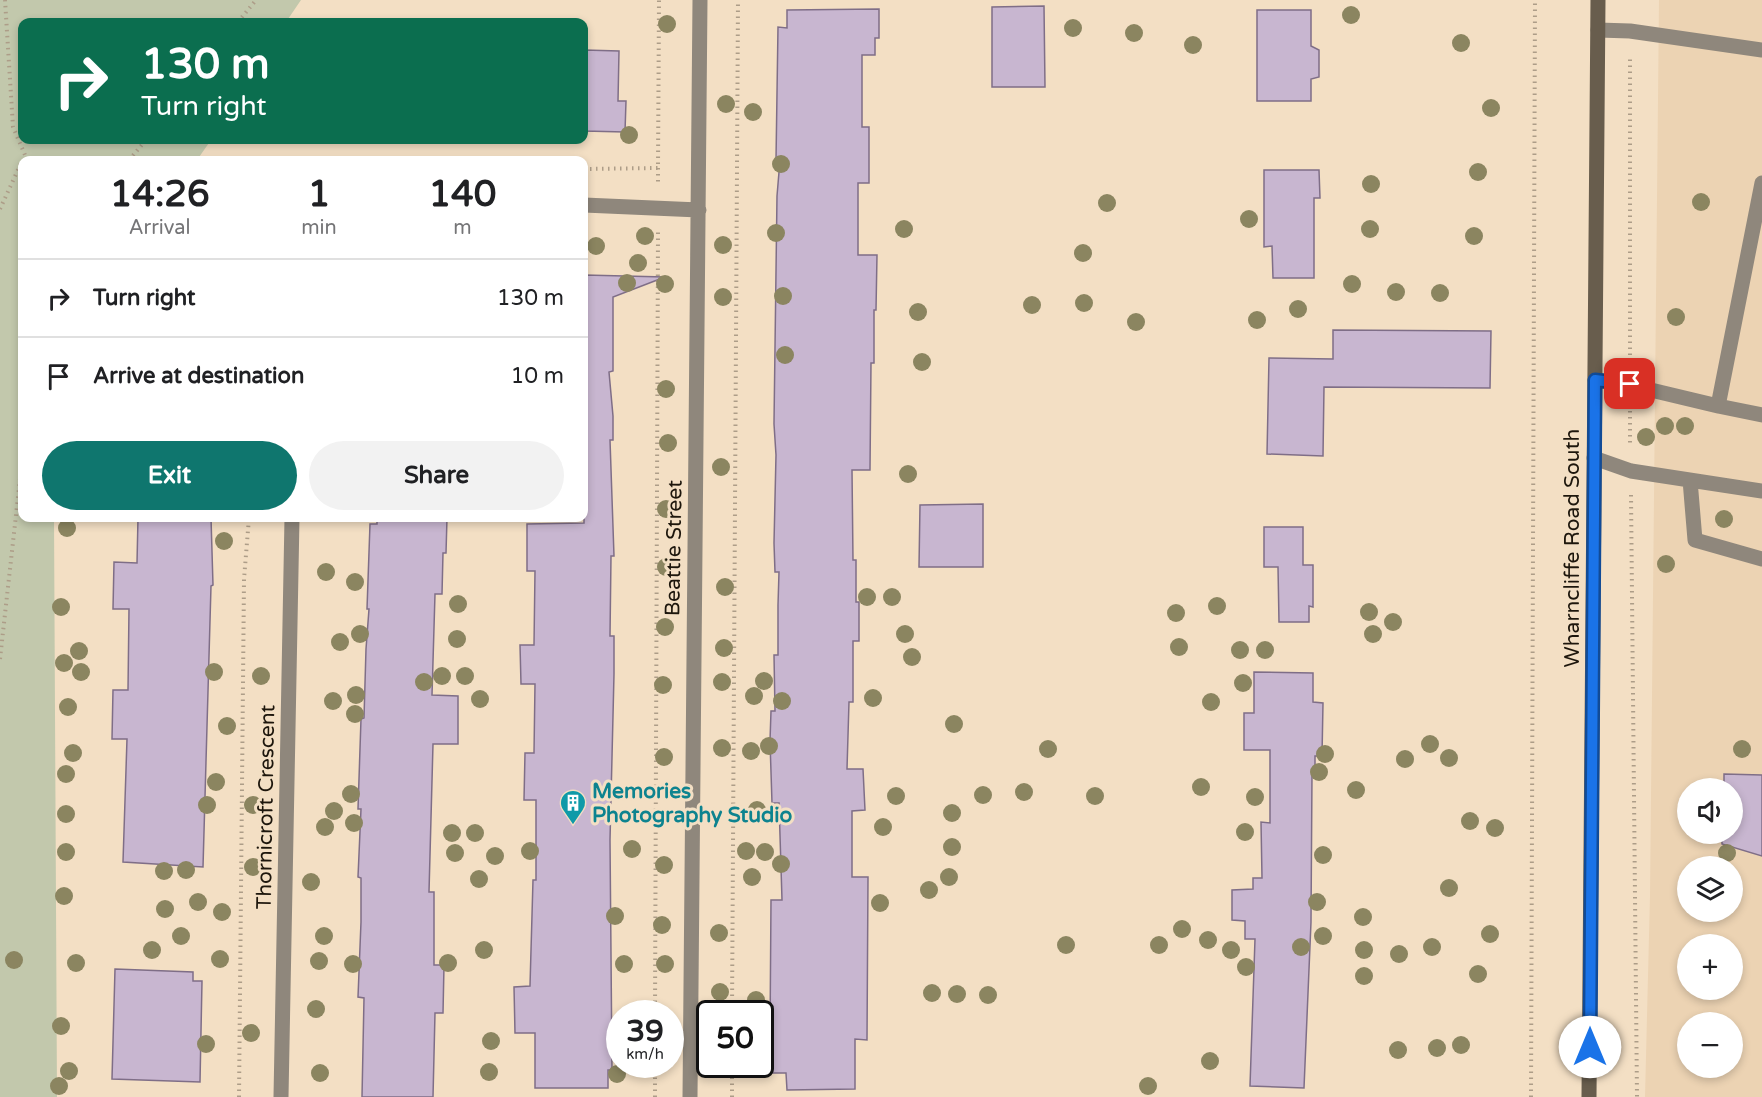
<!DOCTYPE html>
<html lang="en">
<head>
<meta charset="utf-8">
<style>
  :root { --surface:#fff; --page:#f2f2f2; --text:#202124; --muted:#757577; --line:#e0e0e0; --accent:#0f766e }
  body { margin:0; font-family:"Varela Round",sans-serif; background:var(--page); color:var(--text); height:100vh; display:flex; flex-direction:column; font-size:22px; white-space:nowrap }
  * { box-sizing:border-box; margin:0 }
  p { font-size:20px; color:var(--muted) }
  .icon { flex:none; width:33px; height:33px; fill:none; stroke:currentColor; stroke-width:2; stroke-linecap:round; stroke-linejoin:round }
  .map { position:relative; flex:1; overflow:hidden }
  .panel { position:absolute; left:18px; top:156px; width:570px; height:366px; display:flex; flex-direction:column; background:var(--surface); border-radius:12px; box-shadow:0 3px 9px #0003 }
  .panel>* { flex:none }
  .guide { position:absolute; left:18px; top:18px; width:570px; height:126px; border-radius:12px; box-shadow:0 3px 9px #0003; background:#0b6e4f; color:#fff; overflow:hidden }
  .fabs { position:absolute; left:1677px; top:778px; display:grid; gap:12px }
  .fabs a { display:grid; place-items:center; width:66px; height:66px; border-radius:50%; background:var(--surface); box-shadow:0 3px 9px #0003; font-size:30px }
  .speed { position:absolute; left:606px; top:1000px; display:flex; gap:12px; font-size:30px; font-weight:700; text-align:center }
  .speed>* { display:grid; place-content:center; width:78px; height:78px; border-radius:50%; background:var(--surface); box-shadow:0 3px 9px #0003; line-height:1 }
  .speed small { font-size:15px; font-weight:400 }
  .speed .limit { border:3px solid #111; border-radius:9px; background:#fff; color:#111 }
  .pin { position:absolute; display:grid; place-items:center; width:51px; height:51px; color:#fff; margin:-26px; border-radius:12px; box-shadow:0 3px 9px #0006 }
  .me { position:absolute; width:66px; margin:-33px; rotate:0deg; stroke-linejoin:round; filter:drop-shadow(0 0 4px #0008) }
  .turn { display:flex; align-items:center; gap:21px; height:126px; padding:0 24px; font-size:27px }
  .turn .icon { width:78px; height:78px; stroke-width:2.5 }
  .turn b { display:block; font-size:42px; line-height:51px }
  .eta { display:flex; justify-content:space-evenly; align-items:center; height:102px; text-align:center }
  .eta b { font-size:36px; font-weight:700; line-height:42px }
  .cta { display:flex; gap:12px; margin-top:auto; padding:12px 24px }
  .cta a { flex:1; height:69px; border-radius:36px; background:var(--accent); color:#fff; font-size:24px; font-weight:700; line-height:69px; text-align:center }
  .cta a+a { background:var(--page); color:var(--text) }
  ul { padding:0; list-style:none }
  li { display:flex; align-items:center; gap:18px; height:78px; padding:0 24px; border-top:2px solid var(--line) }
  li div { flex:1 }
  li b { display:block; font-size:22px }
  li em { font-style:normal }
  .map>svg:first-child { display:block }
</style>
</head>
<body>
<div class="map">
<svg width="1762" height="1097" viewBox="0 0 1762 1097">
  <rect width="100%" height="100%" fill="#f3dfc4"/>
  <path fill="#ecd3b3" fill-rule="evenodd" d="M1659 0H1762V1097H1645L1650 896ZM1688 789H1732V834H1688ZM1688 867H1732V912H1688ZM1688 945H1732V990H1688ZM1688 1023H1732V1068H1688Z"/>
  <path fill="#c2c8ac" d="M0 0H301L286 22H22V140H211L197 160H22V518H54L57 1097H0Z"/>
  <path fill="#c8b6d0" stroke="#7f6e87" stroke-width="1.5" d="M1044 6 1045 87H992V7Z
    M879 9V38H875V55H862V127H869V183H858V255H877L876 310H874V363H871L870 470H852L853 560H856V602H859V641H853V702H849L847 769H863L865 810 852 811V877H868L867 1040 855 1039V1089L787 1090 786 1073H771L770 1037 771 900H782L779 803H772L770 741 771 711H775L774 655H778V605L779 572H775L774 543 776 455 774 424 777 196 780 160H776L778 27 787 28V10Z
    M1257 10H1311V46L1319 50V77L1311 79V101H1257Z
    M584 50 619 51 618 101H626L625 132 584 131Z
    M1264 170H1319L1320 198H1314V278H1273L1272 246 1264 247Z
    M584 275 665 277 613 297V371L609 372 613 416V440H610L614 556H611L610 636H614V674L610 840 612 1070H608V1088H535V1033H515L514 987 530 986 533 880H536V800H524L525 753H534L535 684H521L520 645H534L535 571H527V524L584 523Z
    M1333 330 1491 331 1490 388 1324 387 1323 456 1267 454 1269 358 1333 359Z
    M983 504V567H919L920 505Z
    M138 518H211L213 585 211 586 203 867 123 862 127 739H112L113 690H128L129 609H113L114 562 137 563Z
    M377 518H447L446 553H443L442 594H435L432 695 458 696V744H433L429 892H434V965H444L443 1013H435L433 1097H362L364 998 358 997 361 922V878L358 877 361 809H358L361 719 364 718 366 649 369 609H367L370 524H377Z
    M1264 527H1303V565H1313V607L1309 606V622H1279L1278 567H1264Z
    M1254 672 1313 673V702L1323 703 1322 756H1315V773H1312L1311 922 1304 1088 1250 1086 1255 939H1245V921L1232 920V890L1253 889V878H1262L1261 822 1270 823V750H1244V713H1254Z
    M1724 774 1762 775V856L1722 844V834H1732V789H1724Z
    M115 969 193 972V981H202L200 1082 112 1079Z"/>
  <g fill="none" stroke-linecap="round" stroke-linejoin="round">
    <path stroke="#ad9d88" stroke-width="4" stroke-dasharray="1.5 4.5" stroke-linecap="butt" d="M5 0 13 127 25 155 31 160
      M238 22 256 0
      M129 160 146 140
      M658 168V185
      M584 169 658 168 659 0
      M0 209 22 161
      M1630 361V57
      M1630 411V445
      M1631 495 1637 1097
      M0 659 22 461
      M655 1014 658 232
      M732 1014 738 0
      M239 1097 244 579 249 518
      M655 1097V1065
      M732 1097V1065
      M1531 1097 1535 0"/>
    <path stroke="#8f877c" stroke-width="15" d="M1598 30 1630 31 1762 50
      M1595 380 1630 385 1718 406 1762 183
      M1718 406 1762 415
      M1594 458 1631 471 1762 491
      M1690 480 1695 540 1762 559"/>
    <path stroke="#8f877c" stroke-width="15" d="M584 205 699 210
      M281 1097 292 518
      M690 1097 700 0"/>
    <path stroke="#685d4d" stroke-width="15" d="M1589 1097 1598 0"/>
  </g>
  <g fill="#8b8560">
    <circle cx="1351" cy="15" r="9"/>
    <circle cx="667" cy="24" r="9"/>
    <circle cx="1073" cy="28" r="9"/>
    <circle cx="1134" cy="33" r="9"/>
    <circle cx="1461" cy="43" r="9"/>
    <circle cx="1193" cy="45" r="9"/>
    <circle cx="726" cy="104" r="9"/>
    <circle cx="1491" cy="108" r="9"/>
    <circle cx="753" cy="112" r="9"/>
    <circle cx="629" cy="135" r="9"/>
    <circle cx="781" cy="164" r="9"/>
    <circle cx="1478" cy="172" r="9"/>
    <circle cx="1371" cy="184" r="9"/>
    <circle cx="1701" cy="202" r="9"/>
    <circle cx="1107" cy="203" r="9"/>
    <circle cx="1249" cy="219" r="9"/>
    <circle cx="904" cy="229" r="9"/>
    <circle cx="1370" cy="229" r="9"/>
    <circle cx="776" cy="233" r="9"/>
    <circle cx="645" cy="236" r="9"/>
    <circle cx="1474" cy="236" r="9"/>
    <circle cx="723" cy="245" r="9"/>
    <circle cx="596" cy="246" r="9"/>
    <circle cx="1083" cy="253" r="9"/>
    <circle cx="638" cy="263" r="9"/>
    <circle cx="627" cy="283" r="9"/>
    <circle cx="665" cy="284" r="9"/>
    <circle cx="1352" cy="284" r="9"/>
    <circle cx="1396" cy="292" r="9"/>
    <circle cx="1440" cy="293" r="9"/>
    <circle cx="783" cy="296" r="9"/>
    <circle cx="723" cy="297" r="9"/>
    <circle cx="1084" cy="303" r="9"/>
    <circle cx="1032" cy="305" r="9"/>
    <circle cx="1298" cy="309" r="9"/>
    <circle cx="918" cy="312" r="9"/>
    <circle cx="1676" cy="317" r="9"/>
    <circle cx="1257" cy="320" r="9"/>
    <circle cx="1136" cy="322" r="9"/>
    <circle cx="785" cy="355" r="9"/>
    <circle cx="922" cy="362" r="9"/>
    <circle cx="666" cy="389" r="9"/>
    <circle cx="1665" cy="426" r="9"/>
    <circle cx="1685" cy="426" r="9"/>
    <circle cx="1646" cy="437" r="9"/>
    <circle cx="668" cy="443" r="9"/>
    <circle cx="721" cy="467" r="9"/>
    <circle cx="908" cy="474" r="9"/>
    <circle cx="666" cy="509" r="9"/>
    <circle cx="1724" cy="519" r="9"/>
    <circle cx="67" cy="528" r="9"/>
    <circle cx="224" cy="541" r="9"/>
    <circle cx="1666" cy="564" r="9"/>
    <circle cx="666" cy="567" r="9"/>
    <circle cx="326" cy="572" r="9"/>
    <circle cx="355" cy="582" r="9"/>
    <circle cx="725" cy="587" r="9"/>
    <circle cx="867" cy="597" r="9"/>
    <circle cx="892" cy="597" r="9"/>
    <circle cx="458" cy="604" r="9"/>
    <circle cx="1217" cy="606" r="9"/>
    <circle cx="61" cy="607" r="9"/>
    <circle cx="1369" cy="612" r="9"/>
    <circle cx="1176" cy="613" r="9"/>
    <circle cx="1393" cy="622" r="9"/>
    <circle cx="665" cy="627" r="9"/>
    <circle cx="360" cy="634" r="9"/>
    <circle cx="905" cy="634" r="9"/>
    <circle cx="1373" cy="634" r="9"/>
    <circle cx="457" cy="639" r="9"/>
    <circle cx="340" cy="642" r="9"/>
    <circle cx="1179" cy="647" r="9"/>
    <circle cx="724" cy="648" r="9"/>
    <circle cx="1240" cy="650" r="9"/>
    <circle cx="1265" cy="650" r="9"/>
    <circle cx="79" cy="651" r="9"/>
    <circle cx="912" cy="657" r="9"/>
    <circle cx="64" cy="663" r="9"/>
    <circle cx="81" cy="672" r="9"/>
    <circle cx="214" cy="672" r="9"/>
    <circle cx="261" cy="676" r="9"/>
    <circle cx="442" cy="676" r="9"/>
    <circle cx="465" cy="676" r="9"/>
    <circle cx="764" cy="681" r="9"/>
    <circle cx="424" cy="682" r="9"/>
    <circle cx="722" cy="682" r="9"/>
    <circle cx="1243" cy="683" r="9"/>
    <circle cx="663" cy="685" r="9"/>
    <circle cx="356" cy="695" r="9"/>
    <circle cx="754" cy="696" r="9"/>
    <circle cx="873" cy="698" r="9"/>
    <circle cx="480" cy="699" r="9"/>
    <circle cx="333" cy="701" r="9"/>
    <circle cx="782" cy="701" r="9"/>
    <circle cx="1211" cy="702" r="9"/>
    <circle cx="68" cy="707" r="9"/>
    <circle cx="355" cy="714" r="9"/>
    <circle cx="954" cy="724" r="9"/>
    <circle cx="227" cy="726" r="9"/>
    <circle cx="1430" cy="744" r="9"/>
    <circle cx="769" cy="746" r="9"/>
    <circle cx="722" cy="748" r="9"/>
    <circle cx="1048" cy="749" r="9"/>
    <circle cx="1742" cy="749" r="9"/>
    <circle cx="751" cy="751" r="9"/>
    <circle cx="73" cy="753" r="9"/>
    <circle cx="1325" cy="754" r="9"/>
    <circle cx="664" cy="757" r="9"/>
    <circle cx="1449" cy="758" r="9"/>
    <circle cx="1405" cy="759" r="9"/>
    <circle cx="1319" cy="772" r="9"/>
    <circle cx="66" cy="774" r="9"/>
    <circle cx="216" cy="782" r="9"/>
    <circle cx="1201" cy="787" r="9"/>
    <circle cx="1356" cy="790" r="9"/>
    <circle cx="1024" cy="792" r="9"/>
    <circle cx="351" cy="794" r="9"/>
    <circle cx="983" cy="795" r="9"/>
    <circle cx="896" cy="796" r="9"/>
    <circle cx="1095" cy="796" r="9"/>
    <circle cx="1255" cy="797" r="9"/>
    <circle cx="207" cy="805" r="9"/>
    <circle cx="253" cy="805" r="9"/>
    <circle cx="757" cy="810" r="9"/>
    <circle cx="334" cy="811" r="9"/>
    <circle cx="952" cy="813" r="9"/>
    <circle cx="66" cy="814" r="9"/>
    <circle cx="1470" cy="821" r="9"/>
    <circle cx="354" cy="823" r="9"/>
    <circle cx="325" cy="827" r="9"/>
    <circle cx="883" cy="827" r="9"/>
    <circle cx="1495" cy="828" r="9"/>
    <circle cx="1245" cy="832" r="9"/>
    <circle cx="452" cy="833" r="9"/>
    <circle cx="475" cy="833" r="9"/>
    <circle cx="952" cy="847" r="9"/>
    <circle cx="632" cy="849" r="9"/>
    <circle cx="530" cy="851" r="9"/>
    <circle cx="746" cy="851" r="9"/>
    <circle cx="66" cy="852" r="9"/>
    <circle cx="765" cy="852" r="9"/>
    <circle cx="455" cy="853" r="9"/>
    <circle cx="1727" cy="853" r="9"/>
    <circle cx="1323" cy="855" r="9"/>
    <circle cx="495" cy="856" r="9"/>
    <circle cx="781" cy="864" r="9"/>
    <circle cx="664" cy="865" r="9"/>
    <circle cx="253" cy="867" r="9"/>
    <circle cx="186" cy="870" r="9"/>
    <circle cx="164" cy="871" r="9"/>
    <circle cx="752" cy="877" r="9"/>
    <circle cx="949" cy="877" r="9"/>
    <circle cx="479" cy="879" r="9"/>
    <circle cx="311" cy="882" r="9"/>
    <circle cx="1449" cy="888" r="9"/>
    <circle cx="929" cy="890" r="9"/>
    <circle cx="64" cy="896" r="9"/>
    <circle cx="198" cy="902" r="9"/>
    <circle cx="1317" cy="902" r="9"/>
    <circle cx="880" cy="903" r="9"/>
    <circle cx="165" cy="909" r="9"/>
    <circle cx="222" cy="912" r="9"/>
    <circle cx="615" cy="916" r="9"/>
    <circle cx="1363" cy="917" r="9"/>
    <circle cx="662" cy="925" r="9"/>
    <circle cx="1182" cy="929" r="9"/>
    <circle cx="719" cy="933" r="9"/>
    <circle cx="1490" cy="934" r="9"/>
    <circle cx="181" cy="936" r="9"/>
    <circle cx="324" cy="936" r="9"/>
    <circle cx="1323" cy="936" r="9"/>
    <circle cx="1208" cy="940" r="9"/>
    <circle cx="1066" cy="945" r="9"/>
    <circle cx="1159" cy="945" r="9"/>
    <circle cx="1301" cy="947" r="9"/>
    <circle cx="1432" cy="947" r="9"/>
    <circle cx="152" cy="950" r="9"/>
    <circle cx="484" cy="950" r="9"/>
    <circle cx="1231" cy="950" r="9"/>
    <circle cx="1364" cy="950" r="9"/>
    <circle cx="1399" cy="954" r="9"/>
    <circle cx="220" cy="959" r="9"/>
    <circle cx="14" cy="960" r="9"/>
    <circle cx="319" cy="961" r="9"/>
    <circle cx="76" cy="963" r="9"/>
    <circle cx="448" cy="963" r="9"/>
    <circle cx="353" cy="964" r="9"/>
    <circle cx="624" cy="964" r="9"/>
    <circle cx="665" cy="964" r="9"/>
    <circle cx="1246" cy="967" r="9"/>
    <circle cx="1478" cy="974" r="9"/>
    <circle cx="1364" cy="976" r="9"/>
    <circle cx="720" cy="992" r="9"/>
    <circle cx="932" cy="993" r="9"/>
    <circle cx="957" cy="994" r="9"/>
    <circle cx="988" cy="995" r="9"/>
    <circle cx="756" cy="1000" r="9"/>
    <circle cx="316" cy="1009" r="9"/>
    <circle cx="61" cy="1026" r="9"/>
    <circle cx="251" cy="1033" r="9"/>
    <circle cx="491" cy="1041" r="9"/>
    <circle cx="206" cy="1044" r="9"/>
    <circle cx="1461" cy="1045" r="9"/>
    <circle cx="1437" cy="1048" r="9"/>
    <circle cx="1398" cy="1050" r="9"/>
    <circle cx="1210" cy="1061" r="9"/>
    <circle cx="69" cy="1071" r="9"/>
    <circle cx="489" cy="1072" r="9"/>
    <circle cx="320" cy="1073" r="9"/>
    <circle cx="617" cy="1074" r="9"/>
    <circle cx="59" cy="1086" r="9"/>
    <circle cx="1148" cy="1086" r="9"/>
  </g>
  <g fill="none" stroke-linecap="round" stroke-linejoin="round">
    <defs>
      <path id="route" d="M1590 1047 1595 380 1630 384"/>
    </defs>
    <use href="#route" stroke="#114b97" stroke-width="15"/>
    <use href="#route" stroke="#1a73e8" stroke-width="10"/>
  </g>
  <defs>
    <symbol id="building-pin" viewBox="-11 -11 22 30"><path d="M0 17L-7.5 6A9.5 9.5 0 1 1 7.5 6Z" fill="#0f9aa8" stroke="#f3dfc4"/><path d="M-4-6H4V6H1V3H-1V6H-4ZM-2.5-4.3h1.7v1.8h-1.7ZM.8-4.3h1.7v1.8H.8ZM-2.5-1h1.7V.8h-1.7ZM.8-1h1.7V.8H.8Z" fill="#fff"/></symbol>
  </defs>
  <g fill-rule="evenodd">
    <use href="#building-pin" x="558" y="788" width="30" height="40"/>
  </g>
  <g text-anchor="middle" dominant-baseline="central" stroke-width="6" stroke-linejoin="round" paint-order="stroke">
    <g font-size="21" fill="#1d160c" stroke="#f3dfc4">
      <text transform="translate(674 548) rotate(-89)">Beattie Street</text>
      <text transform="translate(1572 548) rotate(-90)">Wharncliffe Road South</text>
      <text transform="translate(266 807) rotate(-89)">Thornicroft Crescent</text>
    </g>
    <g font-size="21" font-weight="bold" fill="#0d838f" stroke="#f3dfc4" text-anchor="start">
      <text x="592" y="791">Memories<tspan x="592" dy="24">Photography Studio</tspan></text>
    </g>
  </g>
</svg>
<div class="fabs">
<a><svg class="icon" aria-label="sound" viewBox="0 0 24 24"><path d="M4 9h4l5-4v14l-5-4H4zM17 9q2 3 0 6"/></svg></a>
<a><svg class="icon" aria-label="layers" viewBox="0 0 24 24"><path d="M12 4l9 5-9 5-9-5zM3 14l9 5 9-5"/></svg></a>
<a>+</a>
<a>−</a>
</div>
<div class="speed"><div>39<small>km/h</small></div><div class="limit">50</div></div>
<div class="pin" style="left:1630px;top:384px;background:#d93025"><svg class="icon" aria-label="arrive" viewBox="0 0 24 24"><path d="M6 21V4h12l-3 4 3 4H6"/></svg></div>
<svg class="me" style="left:1590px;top:1047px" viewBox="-20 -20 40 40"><circle r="19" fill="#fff"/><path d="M0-13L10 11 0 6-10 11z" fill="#1a73e8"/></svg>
<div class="guide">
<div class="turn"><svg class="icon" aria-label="right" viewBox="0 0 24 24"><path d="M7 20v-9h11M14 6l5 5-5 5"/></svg><div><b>130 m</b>Turn right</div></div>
</div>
<section class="panel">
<div class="eta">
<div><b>14:26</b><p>Arrival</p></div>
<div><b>1</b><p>min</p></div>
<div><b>140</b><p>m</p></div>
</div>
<ul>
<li><svg class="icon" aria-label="right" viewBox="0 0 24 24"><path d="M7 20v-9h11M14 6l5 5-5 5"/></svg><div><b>Turn right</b></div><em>130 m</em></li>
<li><svg class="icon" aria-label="arrive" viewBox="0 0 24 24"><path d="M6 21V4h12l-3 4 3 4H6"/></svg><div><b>Arrive at destination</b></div><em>10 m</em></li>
</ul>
<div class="cta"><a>Exit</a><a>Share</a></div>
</section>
</div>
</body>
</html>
